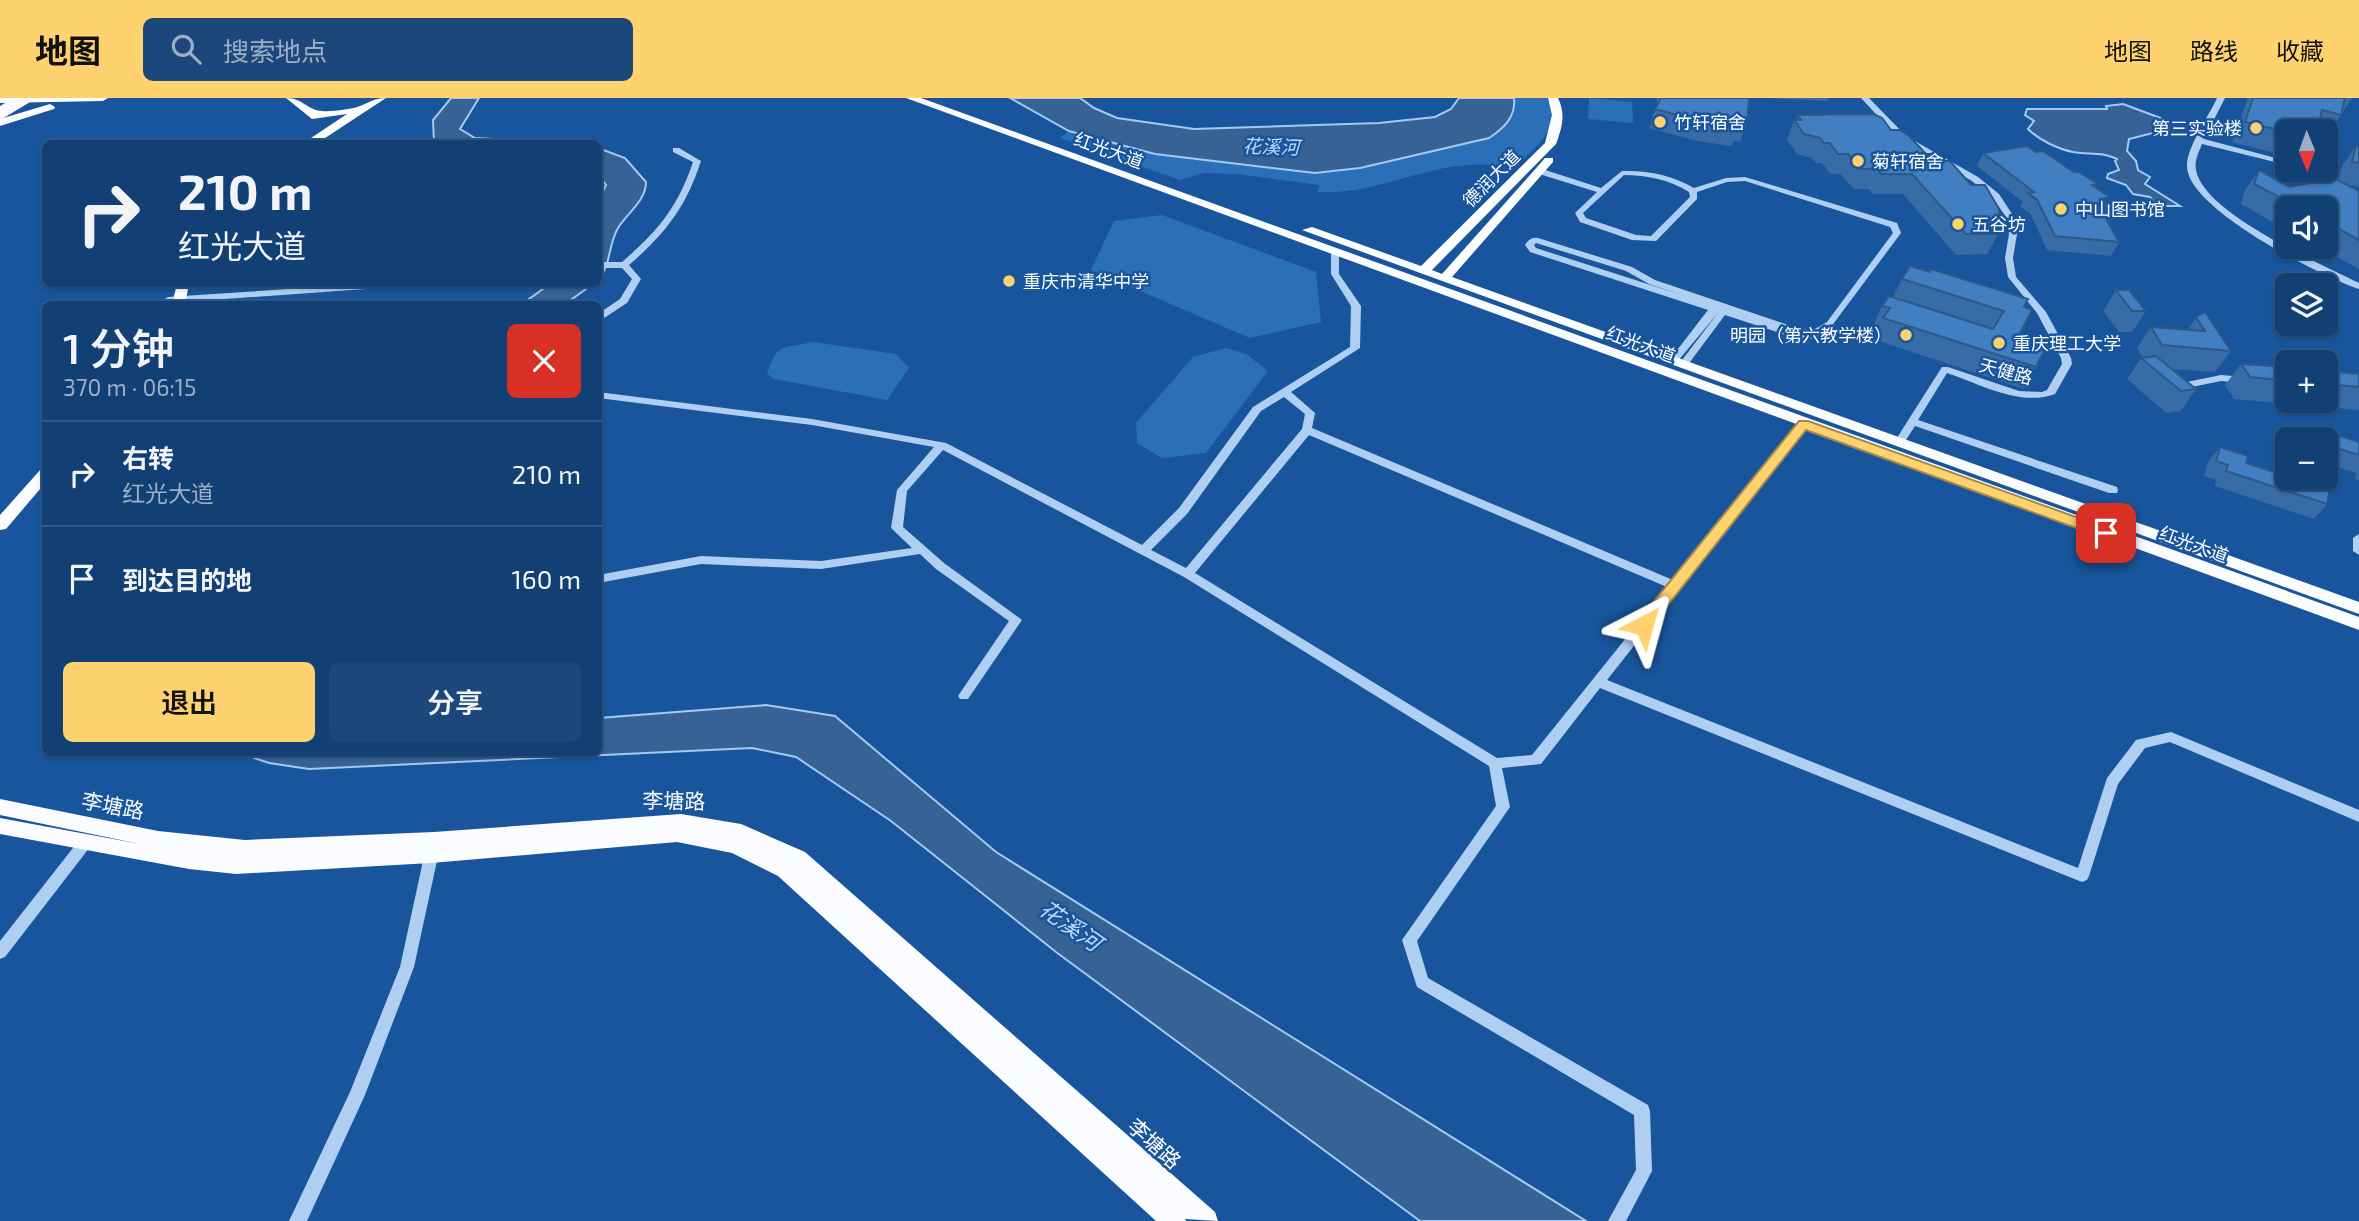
<!DOCTYPE html>
<html lang="zh">
<head>
<meta charset="utf-8">
<style>
  :root { --surface:#124075; --page:#1b477a; --text:#f1f3f6; --muted:#9cafc5; --line:#315987; --accent:#ffd270 }
  body { margin:0; font-family:"Exo 2","Noto Sans SC",sans-serif; background:var(--page); color:var(--text); height:100vh; display:flex; flex-direction:column; font-size:26px; white-space:nowrap }
  * { box-sizing:border-box; margin:0 }
  p { font-size:23px; color:var(--muted) }
  .icon { flex:none; width:38px; height:38px; fill:none; stroke:currentColor; stroke-width:2; stroke-linecap:round; stroke-linejoin:round }
  .map { position:relative; flex:1; overflow:hidden }
  .side { position:absolute; left:42px; top:203px; width:560px; height:455px; display:flex; flex-direction:column; background:var(--surface); border-radius:10px; box-shadow:0 2px 5px #0004,0 0 0 2px var(--line) }
  .side>* { flex:none }
  .top-card { position:absolute; left:42px; top:42px; width:560px; height:147px; border-radius:10px; box-shadow:0 2px 5px #0004,0 0 0 2px var(--line); background:#124075; color:var(--text); overflow:hidden }
  .needle { width:46px; rotate:179deg }
  .tools { position:absolute; left:2275px; top:21px; display:grid; gap:14px }
  .tools a { display:grid; place-items:center; width:63px; height:63px; border-radius:10px; background:var(--surface); box-shadow:0 2px 5px #0004,0 0 0 2px var(--line); font-size:35px }
  .pin { position:absolute; display:grid; place-items:center; width:60px; height:60px; color:#fff; margin:-30px; border-radius:14px; box-shadow:0 4px 10px #0006 }
  .me { position:absolute; width:77px; margin:-38px; rotate:39deg; stroke-linejoin:round; filter:drop-shadow(0 0 5px #0008) }
  .turn { display:flex; align-items:center; gap:24px; height:147px; padding:0 21px; font-size:32px }
  .turn .icon { width:91px; height:91px; stroke-width:2.5 }
  .turn b { display:block; font-size:49px; line-height:60px }
  .round { display:grid; place-items:center; flex:none; width:74px; height:74px; border-radius:10px; background:var(--page) }
  .head { display:flex; align-items:center; justify-content:space-between; height:119px; padding:0 21px }
  h1 { font-size:42px; font-weight:600; line-height:52px }
  .button { display:flex; gap:14px; margin-top:auto; padding:14px 21px }
  .button a { flex:1; height:80px; border-radius:10px; background:var(--accent); color:#111; font-size:28px; font-weight:600; line-height:80px; text-align:center }
  .button a+a { background:var(--page); color:var(--text) }
  ul { padding:0; list-style:none }
  li { display:flex; align-items:center; gap:21px; height:105px; padding:0 21px; border-top:2px solid var(--line) }
  li div { flex:1 }
  li b { display:block; font-size:26px }
  li em { font-style:normal }
  header { display:flex; align-items:center; gap:42px; box-sizing:border-box; height:98px; padding:0 35px; background:var(--accent); color:#111 }
  header strong { font-size:33px }
  nav { display:flex; gap:38px; margin-inline-start:auto; font-size:24px }
  .search { width:490px; height:63px; background:var(--page); display:flex; align-items:center; gap:18px; box-sizing:border-box; padding:0 24px; border-radius:10px; color:var(--muted); font-size:26px }
  .map>svg:first-child { display:block }
</style>
</head>
<body>
<header>
<strong>地图</strong>
<div class="search"><svg class="icon" aria-label="search" viewBox="0 0 24 24"><circle cx="10" cy="10" r="6"/><path d="M15 15l6 6"/></svg>搜索地点</div>
<nav><a>地图</a><a>路线</a><a>收藏</a></nav>
</header>
<div class="map">
<svg width="2359" height="1123" viewBox="0 0 2359 1123">
  <rect width="100%" height="100%" fill="#18559c"/>
  <path fill="#2c6fb9" d="M1514 0H1547C1565 28 1533 52 1514 70 1438 54 1388 98 1317 94L1320 87 1236 76 1204 75 1180 82 1060 40 1069 33 1155 56 1315 75 1336 74 1470 45 1515 4Z
    M1589 0 1632 4 1633 25 1588 21Z
    M1162 117 1316 174 1321 224 1250 240 1091 172 1114 123Z
    M813 244 896 256 909 270 887 302 774 281 767 276C777 245 781 251 813 244Z
    M1226 250 1246 256 1268 273 1206 355 1162 360 1137 345 1136 325 1193 259Z"/>
  <path fill="#366295" stroke="#a2caf4" stroke-width="2" d="M451 0H479L460 31 475 40 581 45H434L433 22Z
    M1010 0H1080L1094 10 1117 20 1194 31 1379 25 1435 19 1451 11 1459 0H1514C1516 19 1504 30 1489 40L1360 70 1315 75 1155 56 1069 33Z
    M2123 6 2171 24 2163 28 2166 35 2157 34 2129 41 2127 53 2136 63 2138 72 2150 79 2145 86 2180 108H2157L2150 99 2133 96 2126 87 2107 80 2108 76 2119 72 2115 63 2117 61C2101 53 2090 57 2073 54 2058 51 2039 42 2028 31L2034 23 2025 17 2027 11H2107L2106 8Z
    M598 50 625 60 646 84C646 103 627 115 618 130 608 147 611 167 599 181V102L606 87 599 78Z
    M550 186H593L565 206H522Z
    M766 607 835 618 996 754 1586 1123H1420L1056 854 891 723 796 659 752 650 309 671 269 665 240 655 598 654 599 620Z"/>
  <g fill="none" stroke-linecap="round" stroke-linejoin="round">
    <path fill="#afcff2" fill-rule="evenodd" d="M1861 0H1869L1906 38 1978 79 1999 96 2014 119 2017 136 2013 160 2016 179 2046 214 2071 260 2072 266 2055 296C2020 309 1980 286 1947 275L1918 322 2117 389 2118 392 2117 395H2109L1915 328 1904 345 1900 346 1895 343 1942 269H1948L2019 293 2042 294 2047 292 2062 266 2061 260 2037 215 2008 179 2005 160 2009 136 2006 119 1993 100 1972 83 1900 42Z
      M2217 0H2225L2204 41 2287 63V67L2202 46C2199 54 2194 63 2196 72 2203 115 2321 166 2359 185V191C2321 178 2189 112 2187 69 2186 50 2209 18 2217 0Z
      M673 50H679L701 63C686 109 666 135 629 167L641 181 627 205 598 224V216L620 201 632 181 622 170H598V164H622C658 133 678 109 693 64L673 54Z
      M1536 71H1542L1601 90 1622 73C1646 72 1673 77 1694 90L1726 80 1745 79 1897 125 1901 135 1822 241 1795 240 1725 217 1687 268 1684 269 1679 266 1718 215 1677 264H1671V260L1708 212 1530 154 1525 147C1528 142 1532 139 1538 140L1632 169 1655 182 1797 230 1813 232 1827 224 1893 135 1890 129 1745 83 1727 84 1697 94V101L1656 143 1632 142 1580 124 1575 115 1597 94 1536 75ZM1624 77C1647 77 1670 82 1689 94L1690 99 1651 138 1636 137 1586 120 1583 115ZM1536 145 1626 173 1649 186 1688 199 1536 150 1534 147Z
      M2307 72H2316L2359 103V110Z
      M1335 152 1339 155V176L1361 208 1360 250 1291 294 1315 315 1312 330 1673 482 1800 324H1808L1809 326 1607 582 2078 770 2107 680 2136 642 2171 634 2359 712V724L2170 644 2145 650 2118 686 2089 778 2087 782 2082 784 1600 590 1541 666 1502 670 1510 709 1417 843 1428 880 1648 1007 1650 1013 1652 1073 1626 1123H1608L1636 1072 1634 1017 1417 889 1402 842 1496 708 1489 668 1184 479 943 352 907 393 903 429 944 465 1022 522 968 601H960L958 598 1009 523 936 471 920 456 821 471 701 466 598 485V477L701 458 821 463 912 450 891 430 897 392 934 349 812 327 598 300V294L812 321 946 345 1142 447 1179 410 1253 309 1350 249 1351 208 1331 176V155ZM1284 299 1305 316 1302 331 1186 470 1151 452 1187 416 1261 313ZM1309 337 1667 489 1532 657 1497 660 1195 475Z
      M363 186H399L394 189 168 205 163 202 168 199Z
      M2221 277 2245 279 2250 282 2245 285 2221 283 2177 292 2172 289 2177 286Z
      M2359 436V457L2353 453V440Z
      M85 739 90 741 92 745 90 749 5 859 0 861V843L80 741Z
      M433 743 438 745 440 749 414 869 365 997 307 1123H289L350 994 400 869 426 749 428 745Z"/>
    <path fill="#fafcff" fill-rule="evenodd" d="M0 0H108L103 3 0 5Z
      M286 0C303 0 307 12 322 13 331 14 353 11 360 8 371 4 374 0 386 0L316 46H302L347 16 312 21Z
      M906 0H921L2359 519V532Z
      M1548 0H1558C1566 16 1562 30 1556 46L1432 172 1442 176 1545 60H1553V64L1452 179 2359 504V516L1302 132 1312 129 1421 168 1545 45 1552 17Z
      M50 6 55 9 54 11 0 28V21Z
      M177 186H189L185 206H172Z
      M46 369V384L6 431 0 432V417L41 371Z
      M0 701 158 733 245 742 434 734 681 716 741 726 805 754 1215 1114 1218 1123 1185 1121 1186 1123H1156L778 778 732 755 677 744 431 765 236 776 189 771 0 736V720L140 746 0 717Z"/>
    <path stroke="#fafcff" stroke-width="12" d="M0 15 25 0"/>
  </g>
  <path fill="#386ca7" d="M1657 0H1749L1747 25 1740 44 1734 43 1731 48 1697 43 1649 30 1655 11 1657 7Z
    M1770 0H1828L1827 3Z
    M2248 0H2352L2328 36H2326V33H2287V58L2232 44Z
    M1797 17 1891 32 1998 136 1987 156 1956 157 1903 96H1873L1869 91H1854L1840 76H1830L1822 65H1816L1812 60 1797 56 1787 42 1794 22H1796Z
    M2356 48 2359 49V89L2344 86 2359 93V171L2318 149H2326V110H2287V132L2241 106 2245 92 2259 72 2290 89 2338 82 2342 68Z
    M2036 54 2096 90 2107 105 2109 126 2119 144 2111 158 2047 152 2030 115 2020 109 2023 104 1977 68 1983 55Z
    M1902 181 2024 209 2018 239 2026 248 2036 269 2024 291 1873 241 1878 231 1873 229 1882 208 1893 199Z
    M2116 192 2146 213 2132 234H2119L2103 213Z
    M2196 219 2231 253 2215 274 2171 271 2196 291 2181 313 2166 315 2127 281 2141 260H2143L2137 250 2151 229 2188 232Z
    M2241 266 2287 269V303H2326V273L2359 276V312L2234 301 2225 287Z
    M2303 330 2321 336 2324 333 2359 344V382L2355 381 2356 375 2334 368 2327 406 2314 421 2215 388 2216 382 2204 378 2208 364 2220 349 2246 365 2284 377 2287 362V380H2326V341H2294Z"/>
  <path fill="#2e5888" d="M2118 112 2110 126 2103 115Z"/>
  <path fill="#417ec2" stroke="#2e5888" stroke-width="2" d="M1661 0H1749L1747 25 1740 23 1738 28 1703 24 1655 11Z
    M2253 0H2345L2341 17 2322 12 2317 33H2287V34L2245 24Z
    M1873 16 1882 20 1891 32H1900L1909 38 1926 56H1937L1943 63H1950L1971 87H1985L1999 111 1998 136H1966L1912 76H1881L1878 71H1862L1848 56H1838L1830 45H1824L1820 40 1804 36 1794 22H1801L1797 17Z
    M2027 48 2036 54 2043 53 2074 74H2079L2098 86 2092 87 2110 99 2101 101 2118 112 2103 115 2119 144 2055 138 2037 102 2028 95 2034 94 1983 55Z
    M2356 48 2359 49V65L2352 64Z
    M2259 72 2290 89 2334 80 2359 93V142L2326 124V110H2300L2254 86Z
    M1910 168 1930 174 1931 171 2028 201 2024 209 2032 212 2018 239 2029 243 2026 248 2044 253 2036 269 1883 220 1890 210 1882 208 1889 198 1993 231 2004 213 1902 181Z
    M2116 192H2129L2146 213H2132Z
    M2205 214 2231 253 2162 247 2151 229 2205 233 2196 219Z
    M2156 258 2196 291 2181 293 2141 260Z
    M2241 266 2287 269V283L2250 279Z
    M2326 273 2359 276V289L2326 286Z
    M2303 330 2323 337 2324 333 2359 344V357L2337 350 2327 406 2226 373 2228 367 2216 363 2220 349 2248 358 2246 365 2287 378V380H2326V341H2301Z"/>
  <path fill="#ffd270" stroke="#a68849" stroke-width="2" d="M1799 323H1808L2112 432 2114 435 2106 440 2101 439 1806 332 1649 531H1638V523Z"/>
  <g fill="#ffd270" stroke="#18559c" stroke-width="2.5">
    <circle cx="1660" cy="24" r="7"/>
    <circle cx="2256" cy="30" r="7"/>
    <circle cx="1858" cy="63" r="7"/>
    <circle cx="2061" cy="111" r="7"/>
    <circle cx="1958" cy="126" r="7"/>
    <circle cx="1009" cy="183" r="7"/>
    <circle cx="1906" cy="237" r="7"/>
    <circle cx="1999" cy="245" r="7"/>
  </g>
  <g text-anchor="middle" dominant-baseline="central" stroke-width="5" stroke-linejoin="round" paint-order="stroke">
    <g font-size="18" fill="#fff" stroke="#18559c" text-anchor="start">
      <text x="1674" y="24">竹轩宿舍</text>
      <text x="2242" y="30" text-anchor="end">第三实验楼</text>
      <text x="1872" y="63">菊轩宿舍</text>
      <text x="2075" y="111">中山图书馆</text>
      <text x="1972" y="126">五谷坊</text>
      <text x="1023" y="183">重庆市清华中学</text>
      <text x="1892" y="237" text-anchor="end">明园（第六教学楼）</text>
      <text x="2013" y="245">重庆理工大学</text>
    </g>
    <g font-size="18" fill="#fff" stroke="#18559c">
      <text transform="translate(1109 52) rotate(20)">红光大道</text>
      <text transform="translate(1491 80) rotate(-45)">德润大道</text>
      <text transform="translate(1641 246) rotate(20)">红光大道</text>
      <text transform="translate(2006 273) rotate(15)">天健路</text>
      <text transform="translate(2194 446) rotate(20)">红光大道</text>
    </g>
    <g font-size="19" font-style="italic" fill="#bcd9f8" stroke="#18559c">
      <text transform="translate(1271 48) rotate(2)">花溪河</text>
    </g>
    <g font-size="21" fill="#fff" stroke="#18559c">
      <text transform="translate(674 702) rotate(1)">李塘路</text>
      <text transform="translate(113 707) rotate(11)">李塘路</text>
      <text transform="translate(1155 1045) rotate(42)">李塘路</text>
    </g>
    <g font-size="23" font-style="italic" fill="#bcd9f8" stroke="#18559c">
      <text transform="translate(1071 827) rotate(35)">花溪河</text>
    </g>
  </g>
</svg>
<div class="tools">
<a><svg class="needle" viewBox="-14 -14 28 28"><path d="M0-13l5 13h-10z" fill="#e53935"/><path d="M0 13l5-13h-10z" fill="#9cafc5"/></svg></a>
<a><svg class="icon" aria-label="sound" viewBox="0 0 24 24"><path d="M4 9h4l5-4v14l-5-4H4zM17 9q2 3 0 6"/></svg></a>
<a><svg class="icon" aria-label="layers" viewBox="0 0 24 24"><path d="M12 4l9 5-9 5-9-5zM3 14l9 5 9-5"/></svg></a>
<a>+</a>
<a>−</a>
</div>
<div class="pin" style="left:2106px;top:435px;background:#d93025"><svg class="icon" aria-label="arrive" viewBox="0 0 24 24"><path d="M6 21V4h12l-3 4 3 4H6"/></svg></div>
<svg class="me" style="left:1644px;top:527px" viewBox="-20 -20 40 40"><path d="M0-17L14 15 0 8-14 15z" fill="#ffd270" stroke="#fff" stroke-width="4"/></svg>
<div class="top-card">
<div class="turn"><svg class="icon" aria-label="right" viewBox="0 0 24 24"><path d="M7 20v-9h11M14 6l5 5-5 5"/></svg><div><b>210 m</b>红光大道</div></div>
</div>
<section class="side">
<div class="head"><div><h1>1 分钟</h1><p>370 m · 06:15</p></div><a class="round" style="background:#d93025;color:#fff"><svg class="icon" aria-label="close" viewBox="0 0 24 24"><path d="M6 6l12 12M18 6L6 18"/></svg></a></div>
<ul>
<li><svg class="icon" aria-label="right" viewBox="0 0 24 24"><path d="M7 20v-9h11M14 6l5 5-5 5"/></svg><div><b>右转</b><p>红光大道</p></div><em>210 m</em></li>
<li><svg class="icon" aria-label="arrive" viewBox="0 0 24 24"><path d="M6 21V4h12l-3 4 3 4H6"/></svg><div><b>到达目的地</b></div><em>160 m</em></li>
</ul>
<div class="button"><a>退出</a><a>分享</a></div>
</section>
</div>
</body>
</html>
